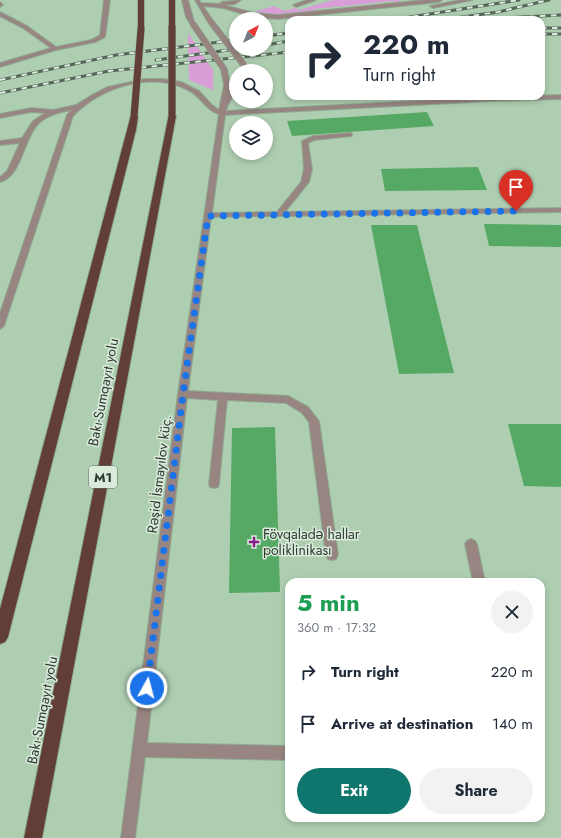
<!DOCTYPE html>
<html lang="en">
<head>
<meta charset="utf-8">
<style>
  :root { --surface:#fff; --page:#f2f2f3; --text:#1f2937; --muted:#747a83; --accent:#0f766e }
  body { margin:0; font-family:Jost,sans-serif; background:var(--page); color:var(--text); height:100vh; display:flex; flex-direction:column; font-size:15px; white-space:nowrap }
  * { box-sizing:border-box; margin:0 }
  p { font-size:13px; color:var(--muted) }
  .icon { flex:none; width:22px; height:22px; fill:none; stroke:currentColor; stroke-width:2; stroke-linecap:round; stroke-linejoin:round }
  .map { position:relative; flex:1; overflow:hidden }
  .drawer { position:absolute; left:285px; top:578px; width:260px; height:244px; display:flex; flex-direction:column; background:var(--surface); border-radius:12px; box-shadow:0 2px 6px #0003 }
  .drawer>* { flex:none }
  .banner { position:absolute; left:285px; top:16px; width:260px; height:84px; border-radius:12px; box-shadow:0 2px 6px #0003; background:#fff; color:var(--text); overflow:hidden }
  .needle { width:26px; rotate:42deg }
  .controls { position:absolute; left:229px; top:12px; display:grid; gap:8px }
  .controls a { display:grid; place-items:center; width:44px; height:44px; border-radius:50%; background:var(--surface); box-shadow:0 2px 6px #0003; font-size:20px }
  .pin { position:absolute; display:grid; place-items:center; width:34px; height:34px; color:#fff; margin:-41px -17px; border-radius:50% 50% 50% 0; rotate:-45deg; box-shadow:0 0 4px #0007 }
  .pin .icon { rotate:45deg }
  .me { position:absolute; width:44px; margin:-22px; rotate:7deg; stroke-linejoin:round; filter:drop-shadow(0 0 3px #0008) }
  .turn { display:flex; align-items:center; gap:14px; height:84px; padding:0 12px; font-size:18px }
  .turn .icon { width:52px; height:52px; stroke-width:2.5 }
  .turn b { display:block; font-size:28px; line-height:34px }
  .round { display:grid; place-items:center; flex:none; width:42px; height:42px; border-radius:21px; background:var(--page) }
  .summary { display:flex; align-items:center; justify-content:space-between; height:68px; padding:0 12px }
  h1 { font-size:24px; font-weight:700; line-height:30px; color:#1e9e55 }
  .action { display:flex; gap:8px; margin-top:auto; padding:8px 12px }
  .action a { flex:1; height:46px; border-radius:24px; background:var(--accent); color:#fff; font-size:16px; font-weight:700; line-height:46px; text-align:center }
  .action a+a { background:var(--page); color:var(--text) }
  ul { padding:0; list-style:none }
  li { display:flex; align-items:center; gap:12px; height:52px; padding:0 12px }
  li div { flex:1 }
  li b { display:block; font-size:15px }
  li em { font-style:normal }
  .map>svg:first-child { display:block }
</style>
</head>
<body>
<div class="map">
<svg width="561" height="838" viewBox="0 0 561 838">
  <rect width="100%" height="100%" fill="#aeceb1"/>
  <path fill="#d99ed7" d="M333 0H399L400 1 396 3 393 1 314 9 316 12 267 16 254 12 274 6 284 11 295 8 299 10Z
    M188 33 213 70V90L189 80Z"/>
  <path fill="#56a965" d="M427 112 434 126 292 136 287 121Z
    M478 167 487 190 385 191 381 169Z
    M484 224 561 225V247L489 246Z
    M371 225H417L454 373 399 374Z
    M508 424H561V487L524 486Z
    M275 427 280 592 229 593 232 428Z"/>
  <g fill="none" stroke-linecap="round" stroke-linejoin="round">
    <defs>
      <path id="minor" d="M104 0H110L105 37 95 42 56 50 0 67V63L51 48 23 28 0 16V12L27 26 56 47 91 40 100 35Z
        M182 0H188L195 25H191L186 17Z
        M195 0H199L201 3 222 4 221 2 241 0 235 4 224 5 254 13 278 15 424 0H442L439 2 278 19 254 17 223 8 203 6 214 22 211 24 208 22Z
        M307 0H316L296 7 293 5Z
        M460 0H472L433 8 430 6Z
        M0 2 3 5 0 7Z
        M224 67 227 69 229 80V91L234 85 236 84C236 95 228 101 226 111L491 97 561 95V99L491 101 225 115 212 213 277 212 301 182 304 169 302 141 313 136 350 133 352 134V136L314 140 308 143 312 169 309 182 285 212 561 208V212L211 217 188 391 288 396 308 407 319 421 338 555 336 559 332 560 328 559 326 555 309 422 302 413 286 403 227 400 219 484 218 487 214 488 210 487 209 484 218 400 187 398 147 743 289 746V760L145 757 135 838H121L178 394 219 114C205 110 201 96 188 90 151 71 101 87 73 116L4 326 0 329V313L67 115 72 110C59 112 47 115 38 124 23 140 22 176 0 182V177L7 171 20 143 0 145V141L22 138 33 121 45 113 31 112 0 118V114L31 108 53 110 76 105 92 95 108 87 145 79H163L181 82 199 91 211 104 219 110 224 85 221 69Z
        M247 68 249 69V71H243Z
        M471 539 475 541 477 544 485 582H473L465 544 467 541Z"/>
      <path id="highway" d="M138 0H144V29L141 31 138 29Z
        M169 0H175V27L172 29 169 27Z
        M169 114H172L176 116 42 838H24Z
        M131 115H134L138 117 136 130 8 637 5 642 0 644V609Z"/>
    </defs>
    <use href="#minor" stroke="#8fab92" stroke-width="2"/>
    <use href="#highway" stroke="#8fab92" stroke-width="2"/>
    <use href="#minor" fill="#988582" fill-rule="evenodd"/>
    <use href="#highway" fill="#623e39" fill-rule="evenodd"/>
    <defs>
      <path id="rail" d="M485 19 561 15
        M391 20 519 0
        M441 20 498 12 549 0
        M541 28H561
        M541 34H561
        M266 36 289 33
        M266 45 289 41
        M156 60 236 49
        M0 80 116 55 236 40
        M0 93 109 71 289 52"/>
    </defs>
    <use href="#rail" stroke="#556858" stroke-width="3"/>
    <use href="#rail" stroke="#daeadb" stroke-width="2" stroke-dasharray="5.5" stroke-linecap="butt"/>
    <defs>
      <path id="minor-bridge" d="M211 22 244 65
        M193 24 224 69"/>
      <path id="highway-bridge" d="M172 27V116
        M134 117 141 29"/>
    </defs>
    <use href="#minor-bridge" stroke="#8fab92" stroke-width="7" stroke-linecap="butt"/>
    <use href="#highway-bridge" stroke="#8fab92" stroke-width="8" stroke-linecap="butt"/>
    <use href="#minor-bridge" stroke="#988582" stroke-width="6"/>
    <use href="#highway-bridge" stroke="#623e39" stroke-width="7"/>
  </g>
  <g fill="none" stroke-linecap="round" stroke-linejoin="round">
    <path stroke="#1a73e8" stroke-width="7" stroke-dasharray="0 12.6" d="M147 688 183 394 208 216 516 211"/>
  </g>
  <path fill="#861f87" stroke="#daeadb" stroke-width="1.5" d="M252 536h4v4h4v4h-4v4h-4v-4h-4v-4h4z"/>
  <g text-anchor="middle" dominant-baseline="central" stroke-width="3" stroke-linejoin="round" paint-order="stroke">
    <rect fill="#daeadb" stroke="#627063" stroke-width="1" x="89" y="466" width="28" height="22" rx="3"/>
    <g font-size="13" font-weight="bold" fill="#2e3b30">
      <text x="103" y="477">M1</text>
    </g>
    <g font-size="14" fill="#2e3b30" stroke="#daeadb">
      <text transform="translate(103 392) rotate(-79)">Bakı-Sumqayıt yolu</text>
      <text transform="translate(159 474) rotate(-83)">Rəşid İsmayılov küç.</text>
      <text transform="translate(42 710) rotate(-79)">Bakı-Sumqayıt yolu</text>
    </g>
    <g font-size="14" fill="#2e3b30" stroke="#daeadb" text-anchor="start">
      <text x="263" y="534">Fövqaladə hallar<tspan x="263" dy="16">poliklinikası</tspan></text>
    </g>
  </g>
</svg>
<div class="controls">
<a><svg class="needle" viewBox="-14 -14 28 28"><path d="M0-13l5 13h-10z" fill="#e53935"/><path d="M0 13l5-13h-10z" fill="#747a83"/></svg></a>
<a><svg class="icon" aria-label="search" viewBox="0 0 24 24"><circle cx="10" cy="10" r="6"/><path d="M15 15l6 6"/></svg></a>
<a><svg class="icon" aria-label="layers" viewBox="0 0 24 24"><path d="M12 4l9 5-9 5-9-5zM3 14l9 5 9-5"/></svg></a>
</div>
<div class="pin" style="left:516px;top:211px;background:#d93025"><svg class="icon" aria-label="arrive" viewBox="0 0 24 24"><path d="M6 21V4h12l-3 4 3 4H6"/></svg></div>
<svg class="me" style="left:147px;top:688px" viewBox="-20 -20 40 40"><circle r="17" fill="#1a73e8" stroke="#fff" stroke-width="3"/><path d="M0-11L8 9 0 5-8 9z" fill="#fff"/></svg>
<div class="banner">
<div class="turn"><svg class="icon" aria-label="right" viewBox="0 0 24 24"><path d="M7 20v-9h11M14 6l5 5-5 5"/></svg><div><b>220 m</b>Turn right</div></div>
</div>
<section class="drawer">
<div class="summary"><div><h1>5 min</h1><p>360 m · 17:32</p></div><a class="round"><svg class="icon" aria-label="close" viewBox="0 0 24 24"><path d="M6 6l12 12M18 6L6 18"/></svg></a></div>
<ul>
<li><svg class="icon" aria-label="right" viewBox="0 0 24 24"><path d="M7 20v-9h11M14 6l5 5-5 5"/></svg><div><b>Turn right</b></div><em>220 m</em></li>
<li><svg class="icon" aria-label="arrive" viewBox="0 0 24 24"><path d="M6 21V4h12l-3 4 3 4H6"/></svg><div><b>Arrive at destination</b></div><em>140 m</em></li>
</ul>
<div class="action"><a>Exit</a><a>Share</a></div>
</section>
</div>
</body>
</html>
